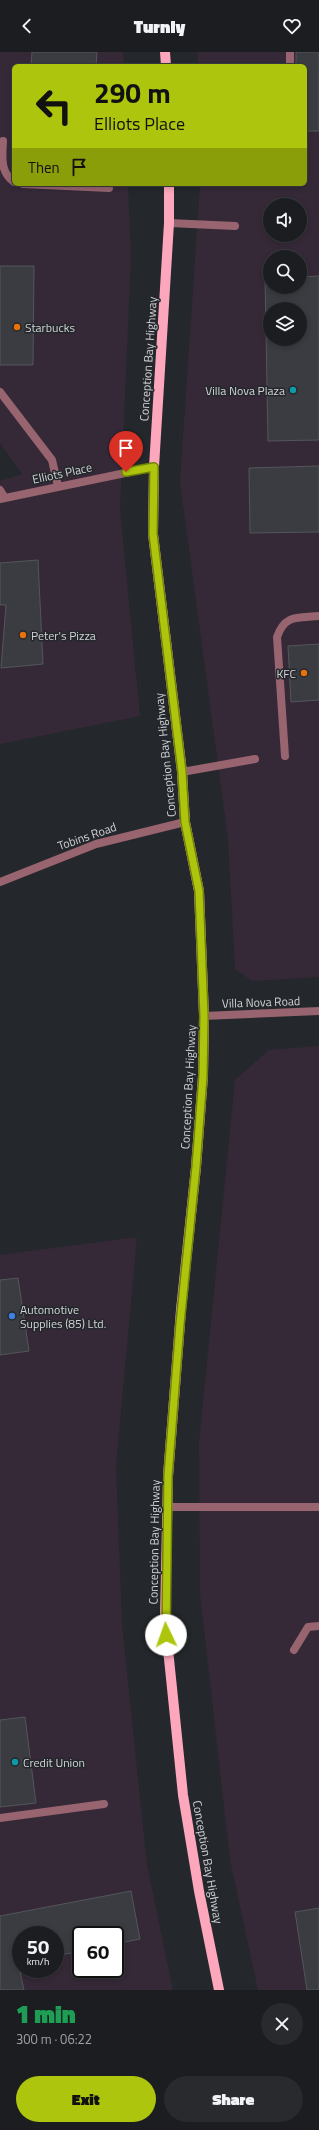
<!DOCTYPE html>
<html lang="en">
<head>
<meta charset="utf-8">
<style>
  :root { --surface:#1b1d20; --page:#282a2d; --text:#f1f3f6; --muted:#a0a2a5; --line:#393b3e; --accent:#adc60d }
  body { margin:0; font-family:"Titillium Web",sans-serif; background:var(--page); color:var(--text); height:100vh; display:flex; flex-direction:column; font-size:15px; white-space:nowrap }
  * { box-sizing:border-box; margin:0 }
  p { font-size:13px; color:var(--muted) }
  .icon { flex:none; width:22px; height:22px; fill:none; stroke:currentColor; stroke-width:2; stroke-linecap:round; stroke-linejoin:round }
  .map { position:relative; height:1938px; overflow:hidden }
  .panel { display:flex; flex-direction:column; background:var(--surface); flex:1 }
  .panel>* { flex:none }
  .top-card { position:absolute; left:12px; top:12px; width:295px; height:122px; border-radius:6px; box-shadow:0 2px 6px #0003,0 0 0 1px var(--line); background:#adc60d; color:#111; overflow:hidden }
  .controls { position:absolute; left:263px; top:146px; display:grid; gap:8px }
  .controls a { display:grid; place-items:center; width:44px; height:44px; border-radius:50%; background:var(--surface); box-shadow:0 2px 6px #0003,0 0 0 1px var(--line); font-size:20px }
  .speed { position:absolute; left:12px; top:1874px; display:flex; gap:8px; font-size:20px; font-weight:700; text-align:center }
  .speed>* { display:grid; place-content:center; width:52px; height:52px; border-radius:50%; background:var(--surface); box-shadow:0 2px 6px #0003,0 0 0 1px var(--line); line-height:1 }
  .speed small { font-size:10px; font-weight:400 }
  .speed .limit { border:2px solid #111; border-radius:6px; background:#fff; color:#111 }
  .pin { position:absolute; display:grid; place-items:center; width:34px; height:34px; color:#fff; margin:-41px -17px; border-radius:50% 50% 50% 0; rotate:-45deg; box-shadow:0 0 4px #0007 }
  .pin .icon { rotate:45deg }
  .me { position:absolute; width:44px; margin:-22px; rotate:357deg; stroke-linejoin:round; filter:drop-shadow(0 0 3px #0008) }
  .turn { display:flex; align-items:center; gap:14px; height:84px; padding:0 16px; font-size:18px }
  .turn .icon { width:52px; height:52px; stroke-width:2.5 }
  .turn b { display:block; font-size:28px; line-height:34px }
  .then { display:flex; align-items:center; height:38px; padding:0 16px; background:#0003; gap:8px; font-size:15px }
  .round { display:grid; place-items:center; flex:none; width:42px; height:42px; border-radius:21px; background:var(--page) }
  .overview { display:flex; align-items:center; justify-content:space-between; height:68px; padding:0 16px }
  h1 { font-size:24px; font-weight:800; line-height:30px; color:#1e9e55 }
  .button { display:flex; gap:8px; margin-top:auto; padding:8px 16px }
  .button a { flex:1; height:46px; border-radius:24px; background:var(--accent); color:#111; font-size:16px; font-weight:800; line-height:46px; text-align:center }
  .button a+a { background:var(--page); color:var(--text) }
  header { display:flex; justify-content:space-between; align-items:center; height:52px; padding:0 16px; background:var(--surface); font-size:18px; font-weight:800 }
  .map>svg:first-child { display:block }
</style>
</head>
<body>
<header><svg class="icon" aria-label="back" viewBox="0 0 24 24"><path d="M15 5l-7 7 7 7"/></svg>Turnly<svg class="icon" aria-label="heart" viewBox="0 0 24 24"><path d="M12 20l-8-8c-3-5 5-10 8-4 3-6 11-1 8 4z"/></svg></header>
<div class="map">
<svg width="319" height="1938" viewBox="0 0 319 1938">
  <rect width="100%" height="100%" fill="#24272b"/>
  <path fill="#352937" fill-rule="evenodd" d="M0 0H123L124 14H14V132H128L131 205 120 457 140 664 0 692V429L22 422 0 391Z
    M198 0H319V925L252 929 235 917 228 787 180 430 200 132H305V14H198ZM270 153H300V183H270ZM270 205H300V235H270ZM270 257H300V287H270Z
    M319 994V1938H258L230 1808 200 1542 199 1390 235 1028 269 998Z
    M137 1185 116 1414 122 1572 147 1813 173 1938H0V1203ZM21 1883H55V1917H21ZM81 1883H115V1917H81Z"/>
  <path fill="#3a3c41" stroke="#53565b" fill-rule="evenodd" d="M32 0H97L96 14H31Z
    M296 0H319V79H305V14H296Z
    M0 214H34L33 313H0Z
    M319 224V388L268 389 265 225H270V235H300V225ZM270 257H300V287H270Z
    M319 414V480L250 481 249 416Z
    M38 508 43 612 1 616 6 553H0V511Z
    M319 592V648L291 650 288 594Z
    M18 1226 29 1299 0 1303V1228Z
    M25 1665 36 1751 0 1755V1668Z
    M131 1839 140 1887 115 1892V1883H81V1899L55 1904V1883H21V1910L18 1911 24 1938H0V1864Z
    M319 1856V1938H307L295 1860Z"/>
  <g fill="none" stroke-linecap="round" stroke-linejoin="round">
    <path stroke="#97646f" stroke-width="8" d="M290 14V0
      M3 89C2 105 0 120 14 130
      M23 132 109 136
      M169 171 235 174
      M0 340 52 408 58 434
      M285 704 277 585C285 562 298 566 319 564
      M182 720 255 707
      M168 1455H319
      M294 1598 308 1575 319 1574
      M0 1766 104 1752"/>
    <path stroke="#97646f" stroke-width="8" d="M0 438 5 446
      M0 447 154 415
      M0 830 96 792 185 770
      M204 964 319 959"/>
    <path stroke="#fca7bb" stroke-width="10" d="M165 0 166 14
      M169 132V171L154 415 153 482 182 720 185 770 199 839 204 964 203 1024 196 1115 181 1258 168 1424 165 1568 183 1743 199 1839 219 1938"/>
  </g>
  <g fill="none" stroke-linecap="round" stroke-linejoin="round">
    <defs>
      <path id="route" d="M126 420 154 415 153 482 182 720 185 770 199 839 204 964 203 1024 196 1115 180 1272 168 1424 166 1583"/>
    </defs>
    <use href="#route" stroke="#708108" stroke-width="10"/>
    <use href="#route" stroke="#adc60d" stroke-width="7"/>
  </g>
  <g fill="#e8710a" stroke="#24272b" stroke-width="1.5">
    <circle cx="17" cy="275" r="4"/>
    <circle cx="23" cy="583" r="4"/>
    <circle cx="304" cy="621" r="4"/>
  </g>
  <g fill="#0f9aa8" stroke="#24272b" stroke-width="1.5">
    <circle cx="293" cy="338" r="4"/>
    <circle cx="15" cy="1710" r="4"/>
  </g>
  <circle fill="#3f7fe0" stroke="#24272b" stroke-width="1.5" cx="12" cy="1264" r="4"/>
  <g text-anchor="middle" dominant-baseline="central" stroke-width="3" stroke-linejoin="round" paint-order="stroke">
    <g font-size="12" fill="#d2d3d6" stroke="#24272b" text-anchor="start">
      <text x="25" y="275">Starbucks</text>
      <text x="285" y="338" text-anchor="end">Villa Nova Plaza</text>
      <text x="31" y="583">Peter's Pizza</text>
      <text x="296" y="621" text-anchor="end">KFC</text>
      <text x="20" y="1257">Automotive<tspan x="20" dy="14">Supplies (85) Ltd.</tspan></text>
      <text x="23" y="1710">Credit Union</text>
    </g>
    <g font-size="12" fill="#d2d3d6" stroke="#24272b">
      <text transform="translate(148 307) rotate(-86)">Conception Bay Highway</text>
      <text transform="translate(62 421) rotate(-12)">Elliots Place</text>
      <text transform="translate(165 703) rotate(-96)">Conception Bay Highway</text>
      <text transform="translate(87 784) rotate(-19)">Tobins Road</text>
      <text transform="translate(261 950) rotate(-2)">Villa Nova Road</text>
      <text transform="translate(188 1035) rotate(-87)">Conception Bay Highway</text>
      <text transform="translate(154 1490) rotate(-89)">Conception Bay Highway</text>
      <text transform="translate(208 1810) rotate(80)">Conception Bay Highway</text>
    </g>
  </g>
</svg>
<div class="controls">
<a><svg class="icon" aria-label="sound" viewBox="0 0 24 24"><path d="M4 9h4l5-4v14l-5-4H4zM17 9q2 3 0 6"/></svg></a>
<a><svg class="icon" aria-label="search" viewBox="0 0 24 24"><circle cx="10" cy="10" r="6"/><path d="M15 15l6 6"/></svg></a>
<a><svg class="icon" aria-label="layers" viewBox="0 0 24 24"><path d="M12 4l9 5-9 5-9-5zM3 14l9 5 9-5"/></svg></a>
</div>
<div class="speed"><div>50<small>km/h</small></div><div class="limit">60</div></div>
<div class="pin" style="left:126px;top:420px;background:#d93025"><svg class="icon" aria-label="arrive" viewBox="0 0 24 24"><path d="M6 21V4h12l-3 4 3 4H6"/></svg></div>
<svg class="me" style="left:166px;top:1583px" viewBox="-20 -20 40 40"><circle r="19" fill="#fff"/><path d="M0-13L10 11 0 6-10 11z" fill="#adc60d"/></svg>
<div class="top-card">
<div class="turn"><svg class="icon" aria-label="left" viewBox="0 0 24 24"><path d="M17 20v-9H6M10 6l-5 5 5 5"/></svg><div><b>290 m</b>Elliots Place</div></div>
<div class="then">Then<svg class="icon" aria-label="arrive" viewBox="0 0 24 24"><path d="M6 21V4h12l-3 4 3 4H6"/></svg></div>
</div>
</div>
<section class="panel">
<div class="overview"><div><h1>1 min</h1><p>300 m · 06:22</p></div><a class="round"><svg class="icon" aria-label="close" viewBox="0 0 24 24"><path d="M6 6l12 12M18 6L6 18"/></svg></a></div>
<div class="button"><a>Exit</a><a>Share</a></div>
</section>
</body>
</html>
